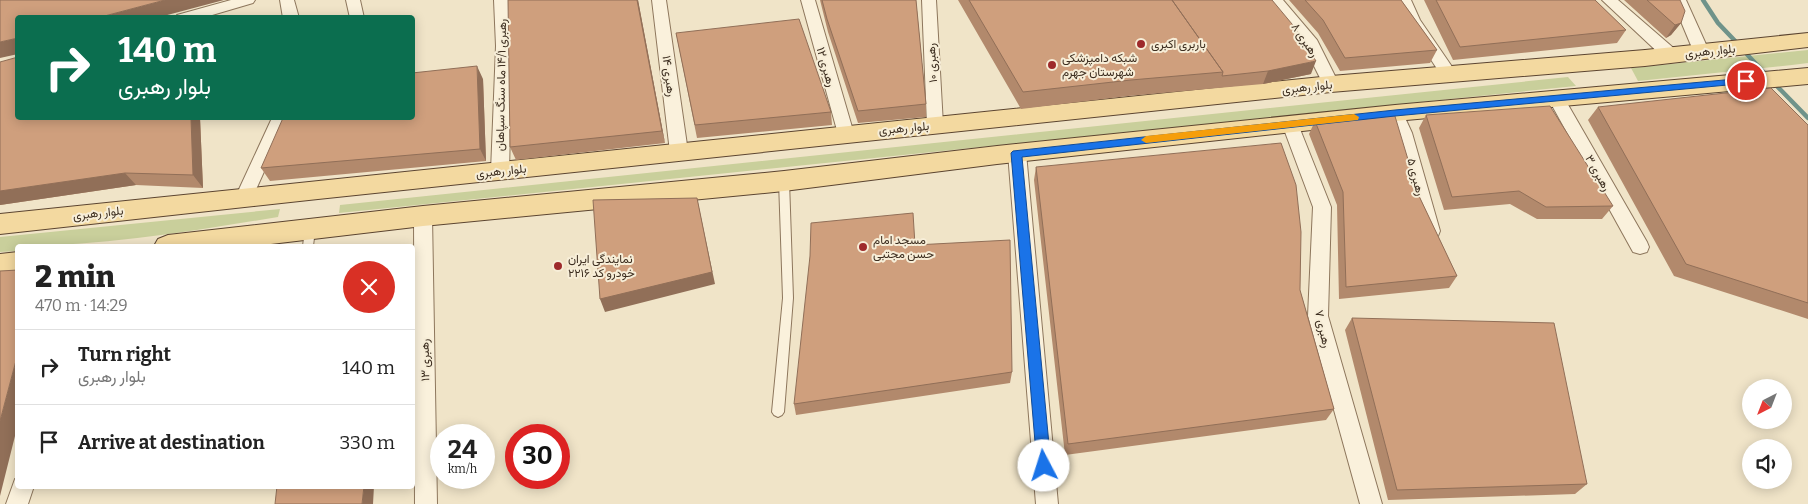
<!DOCTYPE html>
<html lang="en">
<head>
<meta charset="utf-8">
<style>
  :root { --surface:#fff; --page:#f6f6f6; --text:#222; --muted:#767676; --line:#e0e0e0 }
  body { margin:0; font-family:Bitter,Vazirmatn,serif; background:var(--page); color:var(--text); height:100vh; display:flex; flex-direction:column; font-size:19px; white-space:nowrap }
  * { box-sizing:border-box; margin:0 }
  p { font-size:16px; color:var(--muted) }
  .icon { flex:none; width:28px; height:28px; fill:none; stroke:currentColor; stroke-width:2; stroke-linecap:round; stroke-linejoin:round }
  .map { position:relative; flex:1; overflow:hidden }
  .side { position:absolute; left:15px; top:244px; width:400px; height:245px; display:flex; flex-direction:column; background:var(--surface); border-radius:5px; box-shadow:0 2px 12px #0003 }
  .side>* { flex:none }
  .top-card { position:absolute; left:15px; top:15px; width:400px; height:105px; border-radius:5px; box-shadow:0 2px 12px #0003; background:#0b6e4f; color:#fff; overflow:hidden }
  .needle { width:32px; rotate:222deg }
  .tools { position:absolute; left:1742px; top:379px; display:grid; gap:10px }
  .tools a { display:grid; place-items:center; width:50px; height:50px; border-radius:50%; background:var(--surface); box-shadow:0 2px 12px #0003; font-size:25px }
  .speed { position:absolute; left:430px; top:424px; display:flex; gap:10px; font-size:25px; font-weight:700; text-align:center }
  .speed>* { display:grid; place-content:center; width:65px; height:65px; border-radius:50%; background:var(--surface); box-shadow:0 2px 12px #0003; line-height:1 }
  .speed small { font-size:12px; font-weight:400 }
  .speed .limit { border:8px solid #d22; background:#fff; color:#111 }
  .pin { position:absolute; display:grid; place-items:center; width:42px; height:42px; color:#fff; margin:-21px; border:2px solid #fff; border-radius:50%; box-shadow:0 1px 5px #0007 }
  .me { position:absolute; width:55px; margin:-28px; rotate:355deg; stroke-linejoin:round; filter:drop-shadow(0 0 4px #0008) }
  .turn { display:flex; align-items:center; gap:18px; height:105px; padding:0 20px; font-size:22px }
  .turn .icon { width:65px; height:65px; stroke-width:2.5 }
  .turn b { display:block; font-size:35px; line-height:42px }
  .round { display:grid; place-items:center; flex:none; width:52px; height:52px; border-radius:26px; background:var(--page) }
  .overview { display:flex; align-items:center; justify-content:space-between; height:85px; padding:0 20px }
  h1 { font-size:30px; font-weight:800; line-height:38px }
  ul { padding:0; list-style:none }
  li { display:flex; align-items:center; gap:15px; height:75px; padding:0 20px; border-top:1px solid var(--line) }
  li div { flex:1 }
  li b { display:block; font-size:19px }
  li em { font-style:normal }
  .map>svg:first-child { display:block }
</style>
</head>
<body>
<div class="map">
<svg width="1808" height="504" viewBox="0 0 1808 504">
  <rect width="100%" height="100%" fill="#f0e4c8"/>
  <path fill="#c9cf9b" d="M1808 50V63L1792 65 1638 81 1631 68Z
    M1568 77 1576 86 339 213 340 205Z
    M280 209 278 217C192 231 105 246 18 246L17 251 0 252V237Z"/>
  <g fill="none" stroke-linecap="round" stroke-linejoin="round">
    <path stroke="#6f938a" stroke-width="4.5" d="M1703 0 1718 23 1738 44
      M1744 51 1767 76
      M1773 82 1808 118"/>
    <defs>
      <path id="lane" d="M784 178 789 181 793 298 784 412 782 415 778 417 774 415 772 412 783 298 779 181Z
        M310 226 315 230 313 246H303L305 230Z"/>
      <path id="street" d="M231 0H255L253 3 202 18H175L177 15Z
        M280 0H294L299 18H283Z
        M346 0H360L364 18H350Z
        M494 0H508L512 46 509 171 506 176 500 177 494 176 491 171 496 46Z
        M652 0H666L688 152 685 156 679 158 673 156 670 152Z
        M801 0H815L854 134 852 138 846 140 840 138 838 134Z
        M922 0H936L943 125 941 129 935 131 929 129 927 125Z
        M1268 0H1283L1317 40 1339 84 1337 88 1331 89 1325 88 1304 46Z
        M1397 0H1411L1420 20 1457 74 1455 78 1449 79 1443 78 1405 20Z
        M1602 0H1618L1677 51 1679 55 1677 59 1671 60 1665 59Z
        M1672 0H1686L1709 51 1707 55 1701 56 1695 55Z
        M1557 94 1563 96 1647 242 1649 247 1647 252 1640 254 1633 252 1549 100 1551 96Z
        M1395 107 1401 109 1412 133 1440 231 1438 236 1431 238 1424 236 1422 231 1396 133 1387 113 1389 109Z
        M272 118H288L250 203 244 205 238 203 235 198Z
        M1290 118 1296 120 1298 124 1331 207 1328 316 1382 504H1360L1308 316 1313 207 1282 124 1284 120Z
        M1017 147 1023 149 1026 153 1058 504H1036L1008 153 1011 149Z
        M423 209 429 211 432 216 437 504H415L414 216 417 211Z
        M18 478V486H34L28 504H6L15 479Z"/>
      <path id="primary" d="M1808 33V47L1645 66 1331 92 318 199 0 234V214L1331 76 1645 50Z
        M1808 68V84L1395 121 997 164 784 191 423 226 254 246H154L158 239 168 235 423 206 784 171 997 146 1395 105Z
        M18 252V274L0 276V254Z"/>
    </defs>
    <use href="#lane" stroke="#8d765c" stroke-width="2"/>
    <use href="#street" stroke="#8d765c" stroke-width="2"/>
    <use href="#primary" stroke="#5b4430" stroke-width="2"/>
    <use href="#lane" fill="#faf1dc" fill-rule="evenodd"/>
    <use href="#street" fill="#faf1dc" fill-rule="evenodd"/>
    <use href="#primary" fill="#f3d9a0" fill-rule="evenodd"/>
  </g>
  <path fill="#b2896c" d="M638 0 665 143 516 160 510 147Z
    M820 0H916L926 104V117L858 123 828 32Z
    M958 0H1272L1311 74 1263 84 1128 96 1021 109Z
    M1289 0H1401L1437 50 1430 63 1340 71 1318 33Z
    M1424 0H1595L1626 30 1617 43 1453 60Z
    M1624 0H1680L1681 23 1671 35 1666 38Z
    M676 33 831 112 832 125 697 138Z
    M0 62 18 118H200L203 188 136 185 0 205Z
    M483 79 486 161 270 181 261 168Z
    M1598 107 1808 125V319L1674 276 1588 120Z
    M1426 115 1613 206 1602 219H1537L1510 204 1444 210 1419 128Z
    M1315 121 1419 196 1457 276 1449 288 1339 299 1337 205 1309 134Z
    M1036 167 1300 290 1334 409 1326 420 1065 455 1034 180Z
    M915 245 1012 372 1010 383 796 415 794 404Z
    M1352 318 1587 484 1575 494 1388 500 1345 330Z"/>
  <path fill="#916f58" d="M165 0H224L156 18H97Z
    M637 0H638L665 143 662 131Z
    M1681 23 1671 35 1666 38 1675 25Z
    M18 38V54L0 58V42Z
    M1316 61 1311 74 1263 84 1268 71Z
    M477 66 483 79 486 161 480 149Z
    M191 118H200L203 188 193 175Z
    M125 173 136 185 0 205V191Z
    M697 198 715 284 605 312 600 299Z
    M18 353V424L0 496V421Z
    M364 486H374L373 504H362Z"/>
  <path fill="#cf9f7d" stroke="#916f58" d="M0 0H165L97 18H18V38L0 42Z
    M508 0H637L662 131 510 147Z
    M822 0H916L926 104 858 111 827 19Z
    M969 0H1172L1223 72 1131 80 1023 92Z
    M1172 0H1272L1292 24 1316 61 1268 71 1222 76 1223 72Z
    M1305 0H1401L1437 50 1345 58 1323 20Z
    M1436 0H1595L1626 30 1460 47Z
    M1647 0H1680L1685 11 1681 23 1675 25Z
    M799 19 831 112 695 125 676 33Z
    M18 57V118H191L193 175 125 173 0 191V62Z
    M477 66 480 149 261 168 283 118H412V73Z
    M1771 88 1808 125V303L1686 264 1598 107Z
    M1550 106 1613 206 1546 207 1519 191 1452 197 1426 115Z
    M1394 113 1419 196 1457 276 1346 287 1343 192 1315 121Z
    M1281 143 1296 185 1301 232 1300 290 1334 409 1068 444 1036 167Z
    M697 198 712 272 600 299 593 200Z
    M913 213 915 245 1010 240 1012 372 794 404 810 256 811 223Z
    M18 270V353L0 421V271Z
    M1352 318 1554 323 1587 484 1397 490Z
    M277 486H364L362 504H275Z"/>
  <path fill="#1a73e8" stroke="#114b97" d="M1746 78 1749 79V83L1395 116 1022 157 1051 466 1049 471 1044 472 1039 471 1037 466 1011 153 1013 151 1395 110Z"/>
  <path fill="#f59e0b" d="M1354 114 1359 117 1358 120 1146 143 1141 140 1146 136Z"/>
  <g fill="#9e2a2b" stroke="#f7eed8" stroke-width="2">
    <circle cx="1141" cy="44" r="5"/>
    <circle cx="1052" cy="65" r="5"/>
    <circle cx="863" cy="247" r="5"/>
    <circle cx="558" cy="266" r="5"/>
  </g>
  <g text-anchor="middle" dominant-baseline="central" stroke-width="4" stroke-linejoin="round" paint-order="stroke">
    <g font-size="12" fill="#3d2e20" stroke="#f7eed8">
      <text transform="translate(1305 40) rotate(56)">رهبری ۸</text>
      <text transform="translate(1710 51) rotate(-6)">بلوار رهبری</text>
      <text transform="translate(932 63) rotate(-93)">رهبری ۱۰</text>
      <text transform="translate(826 67) rotate(74)">رهبری ۱۲</text>
      <text transform="translate(669 76) rotate(83)">رهبری ۱۴</text>
      <text transform="translate(501 85) rotate(-89)">رهبری ۱۴/۱ ماه سنگ سپاهان</text>
      <text transform="translate(1307 87) rotate(-6)">بلوار رهبری</text>
      <text transform="translate(904 128) rotate(-5)">بلوار رهبری</text>
      <text transform="translate(501 171) rotate(-6)">بلوار رهبری</text>
      <text transform="translate(1598 173) rotate(61)">رهبری ۳</text>
      <text transform="translate(1416 177) rotate(75)">رهبری ۵</text>
      <text transform="translate(98 213) rotate(-6)">بلوار رهبری</text>
      <text transform="translate(1323 329) rotate(78)">رهبری ۷</text>
      <text transform="translate(425 360) rotate(-91)">رهبری ۱۳</text>
    </g>
    <g font-size="12" fill="#3d2e20" stroke="#f7eed8" text-anchor="start">
      <text x="1151" y="44">باربری اکبری</text>
      <text x="1062" y="58">شبکه دامپزشکی<tspan x="1062" dy="14">شهرستان جهرم</tspan></text>
      <text x="873" y="240">مسجد امام<tspan x="873" dy="14">حسن مجتبی</tspan></text>
      <text x="568" y="259">نمایندگی ایران<tspan x="568" dy="14">خودرو کد ۲۲۱۶</tspan></text>
    </g>
  </g>
</svg>
<div class="tools">
<a><svg class="needle" viewBox="-14 -14 28 28"><path d="M0-13l5 13h-10z" fill="#e53935"/><path d="M0 13l5-13h-10z" fill="#767676"/></svg></a>
<a><svg class="icon" aria-label="sound" viewBox="0 0 24 24"><path d="M4 9h4l5-4v14l-5-4H4zM17 9q2 3 0 6"/></svg></a>
</div>
<div class="speed"><div>24<small>km/h</small></div><div class="limit">30</div></div>
<div class="pin" style="left:1746px;top:81px;background:#d93025"><svg class="icon" aria-label="arrive" viewBox="0 0 24 24"><path d="M6 21V4h12l-3 4 3 4H6"/></svg></div>
<svg class="me" style="left:1044px;top:466px" viewBox="-20 -20 40 40"><circle r="19" fill="#fff"/><path d="M0-13L10 11 0 6-10 11z" fill="#1a73e8"/></svg>
<div class="top-card">
<div class="turn"><svg class="icon" aria-label="right" viewBox="0 0 24 24"><path d="M7 20v-9h11M14 6l5 5-5 5"/></svg><div><b>140 m</b>بلوار رهبری</div></div>
</div>
<section class="side">
<div class="overview"><div><h1>2 min</h1><p>470 m · 14:29</p></div><a class="round" style="background:#d93025;color:#fff"><svg class="icon" aria-label="close" viewBox="0 0 24 24"><path d="M6 6l12 12M18 6L6 18"/></svg></a></div>
<ul>
<li><svg class="icon" aria-label="right" viewBox="0 0 24 24"><path d="M7 20v-9h11M14 6l5 5-5 5"/></svg><div><b>Turn right</b><p>بلوار رهبری</p></div><em>140 m</em></li>
<li><svg class="icon" aria-label="arrive" viewBox="0 0 24 24"><path d="M6 21V4h12l-3 4 3 4H6"/></svg><div><b>Arrive at destination</b></div><em>330 m</em></li>
</ul>
</section>
</div>
</body>
</html>
